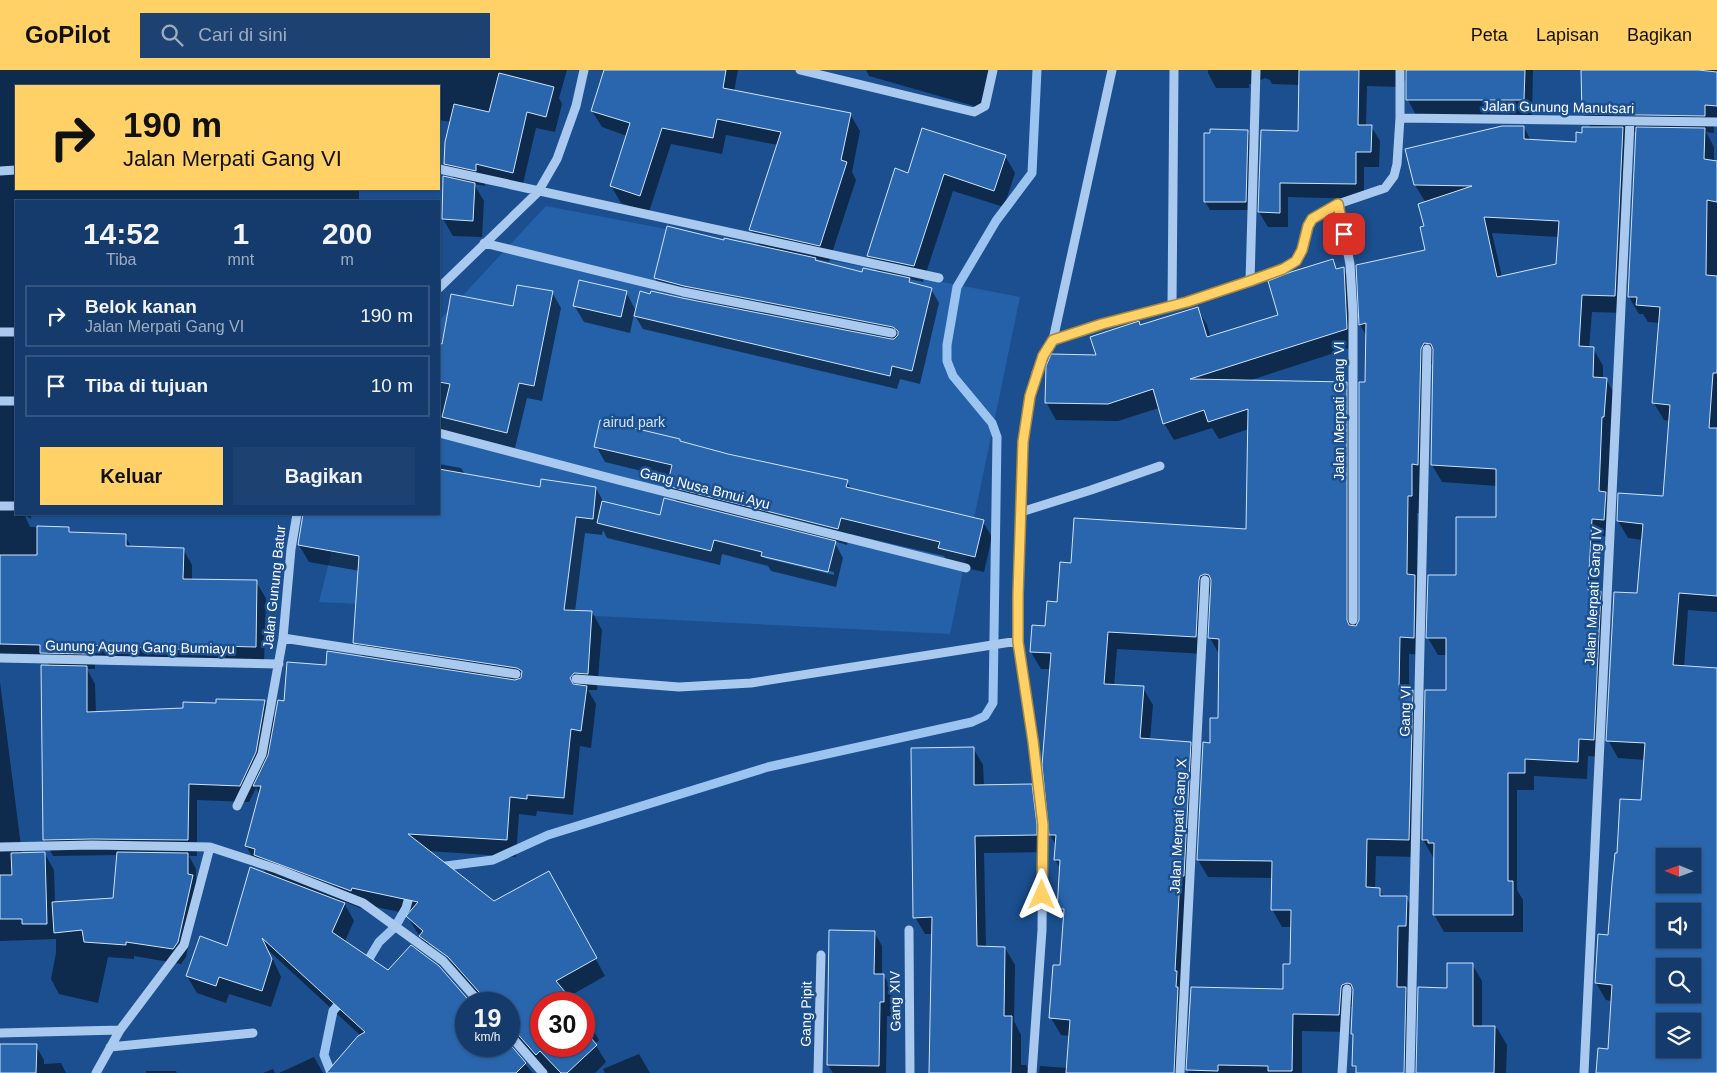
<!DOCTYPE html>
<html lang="id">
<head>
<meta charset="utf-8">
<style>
  :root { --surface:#143b6b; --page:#1d4271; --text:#f1f3f6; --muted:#9dadc1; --line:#33557e; --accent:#ffd166 }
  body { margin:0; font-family:Helvetica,sans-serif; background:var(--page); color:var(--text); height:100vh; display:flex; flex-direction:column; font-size:19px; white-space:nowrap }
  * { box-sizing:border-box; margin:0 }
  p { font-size:16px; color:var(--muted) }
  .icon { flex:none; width:28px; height:28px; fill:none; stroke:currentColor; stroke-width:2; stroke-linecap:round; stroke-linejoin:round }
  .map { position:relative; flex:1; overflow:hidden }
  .side { position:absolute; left:15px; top:130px; width:425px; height:315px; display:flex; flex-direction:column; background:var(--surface); border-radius:0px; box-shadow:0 1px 4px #0004,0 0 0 1px var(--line) }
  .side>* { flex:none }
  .banner { position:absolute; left:15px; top:15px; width:425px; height:105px; border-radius:0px; box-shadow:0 1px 4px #0004,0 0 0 1px var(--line); background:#ffd166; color:#111; overflow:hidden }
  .needle { width:32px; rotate:271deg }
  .controls { position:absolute; left:1656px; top:778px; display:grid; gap:10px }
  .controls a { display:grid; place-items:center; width:45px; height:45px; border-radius:0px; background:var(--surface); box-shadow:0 1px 4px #0004,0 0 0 1px var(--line); font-size:25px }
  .speed { position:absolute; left:455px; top:922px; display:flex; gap:10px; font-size:25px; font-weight:700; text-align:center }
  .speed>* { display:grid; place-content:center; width:65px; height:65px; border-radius:50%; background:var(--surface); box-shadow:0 1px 4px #0004,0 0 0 1px var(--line); line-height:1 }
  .speed small { font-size:12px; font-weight:400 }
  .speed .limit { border:8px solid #d22; background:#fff; color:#111 }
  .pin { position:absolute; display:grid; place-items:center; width:42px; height:42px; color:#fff; margin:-21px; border-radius:10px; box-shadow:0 2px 8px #0006 }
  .me { position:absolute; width:55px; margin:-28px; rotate:0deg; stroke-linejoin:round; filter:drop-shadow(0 0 4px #0008) }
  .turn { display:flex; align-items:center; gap:18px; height:105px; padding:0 25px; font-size:22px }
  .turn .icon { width:65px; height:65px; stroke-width:2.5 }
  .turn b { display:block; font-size:35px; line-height:42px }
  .eta { display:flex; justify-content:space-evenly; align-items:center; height:85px; text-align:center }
  .eta b { font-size:30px; font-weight:700; line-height:35px }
  .button { display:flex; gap:10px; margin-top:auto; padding:10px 25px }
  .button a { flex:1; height:58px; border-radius:0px; background:var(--accent); color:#111; font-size:20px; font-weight:700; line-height:58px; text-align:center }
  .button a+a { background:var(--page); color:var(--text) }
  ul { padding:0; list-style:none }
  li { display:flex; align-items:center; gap:15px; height:62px; margin:0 10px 8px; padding:0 15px; border:2px solid var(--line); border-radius:0px }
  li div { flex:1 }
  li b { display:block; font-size:19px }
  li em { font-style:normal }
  header { display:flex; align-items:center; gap:30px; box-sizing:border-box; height:70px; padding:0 25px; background:var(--accent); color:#111 }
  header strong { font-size:24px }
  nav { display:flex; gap:28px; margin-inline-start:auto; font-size:18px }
  .search { width:350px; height:45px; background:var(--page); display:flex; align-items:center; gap:12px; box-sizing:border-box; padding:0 18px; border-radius:0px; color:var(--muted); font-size:19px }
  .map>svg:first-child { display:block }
</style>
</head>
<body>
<header>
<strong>GoPilot</strong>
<div class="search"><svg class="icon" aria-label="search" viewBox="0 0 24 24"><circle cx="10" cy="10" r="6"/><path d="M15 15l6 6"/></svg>Cari di sini</div>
<nav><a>Peta</a><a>Lapisan</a><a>Bagikan</a></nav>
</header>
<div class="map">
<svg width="1717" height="1003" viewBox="0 0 1717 1003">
  <rect width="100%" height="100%" fill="#1b4f8f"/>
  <path fill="#2461a8" d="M546 136 1020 227 950 564 319 532 341 444H439V251Z"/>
  <path fill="#0007" fill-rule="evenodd" d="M0 0H567L559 28 562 34 555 62 536 58 522 118 485 109V116L474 114 484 131 482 167 453 166 443 149 445 108 455 110 445 93 451 52 439 50V16H16V119H359V131H16V444H31V449L24 444 30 457 68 458 72 464 125 466 132 478 183 479 192 495V511L256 512 266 528 264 593 95 590V599H87L95 614 96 643 184 639 265 631 276 650 285 632 327 596 364 588 355 572 360 501 309 492 299 475 304 444H338V455L342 444H439V394L461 398 465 404 541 419 596 418 604 433 661 446 678 433 668 416 670 408 605 392 596 376 681 373 847 412 852 420 983 452 992 467 984 502 949 494 944 486 850 464 847 475 834 471 843 488 836 517 771 501 768 496 722 484 720 495 607 468 603 460 602 465 585 463 575 541 592 542 602 560 597 620H588L596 634 591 678 580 676 573 745 537 741 536 746 519 744 516 787 428 781 494 833 558 820 605 906 568 927 575 934H541V976H584V947L589 953 599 970 595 974 606 992 595 1003H547L522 975 514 977 513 980 533 1003H327L361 966 269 881 281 907 271 937 229 924 226 933 197 923 187 906 228 878 267 804 261 795 256 793 246 776 260 725 256 718 249 732 197 730V786H189L196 799V813L200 821 186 887 181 894 134 886V889L108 887 98 933 59 924 51 909 56 883V869L0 871V612L22 784H45L54 800 55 833 114 829 118 785 53 786 44 769 50 597 47 591 0 589ZM764 486 834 502V505L764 488ZM343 831 360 838 362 834 409 844 407 846 430 883 459 904 485 934H509V976H466V934L388 902 345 871 354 851ZM429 872 453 890 452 892 429 875Z
    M606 0H738L734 22 850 44 860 61 852 102 856 110 829 192 815 189 817 192 863 203 878 202 868 186 909 104 1005 86 1015 103 1004 137 953 121 923 212 909 209 912 214 931 219 939 233 920 314 900 309 897 319 643 259 634 244 630 263 584 252 574 235 626 222 636 241 696 232V230L663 222 655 208 724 171 760 177 751 160 778 75 726 65 722 84 671 74 649 142 621 133 611 116 627 66 602 57 592 41Z
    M866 0H992L981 38 869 6Z
    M1208 0H1533L1532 45H1416L1408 30V10H1405L1402 17 1367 16 1366 56H1371L1380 71 1379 97H1364V129L1288 127V157H1268L1259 142 1299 62 1300 15 1272 14 1270 10 1265 8 1259 11 1258 14H1249V18H1216L1208 3Z
    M1583 0H1717V52H1714V63L1706 62 1714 77V92L1717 93V542L1688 540 1684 597 1717 600V1003H1597L1609 980 1612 931 1606 930 1596 913 1642 732 1645 690 1618 688 1608 670 1638 525 1643 470 1628 468 1618 451 1619 424 1664 427 1670 351 1664 350 1654 333 1660 253 1648 252 1643 244H1639L1629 227 1637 62 1625 61 1633 76 1625 243 1592 242 1589 278H1593L1603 296V309H1606L1616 327 1614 467 1601 466 1598 522H1600L1610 539 1603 687 1588 686 1587 709 1534 706V720H1517V820L1523 830V862H1444L1434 844 1435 787H1433L1423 770 1447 621V585H1438L1428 568 1457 506 1497 449V416L1442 412 1432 395 1434 290 1430 297 1421 443H1417V509L1425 523 1423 585 1409 584V621H1412L1422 638 1418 787 1376 786 1375 819H1379L1384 827H1406L1416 845V873L1408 872 1407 921 1415 936 1414 1003H1358L1354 996V968L1352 964 1353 937H1351L1349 962 1302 961V1003H1188L1192 919 1284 920 1291 895 1292 857H1282L1272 839 1273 808 1208 807 1198 790 1211 674 1219 649 1220 586 1210 568 1212 518 1208 528 1205 584 1117 579 1114 616 1143 618 1153 635 1150 670 1190 673 1200 690 1184 1003H1039L1040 996 1068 998 1070 966 1061 965 1051 948 1054 896H1061L1064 849 1058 839 1061 800 1055 790 1056 775 1050 765 1051 599H1041L1031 582 1058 533 1072 494 1247 460 1249 359 1219 369 1212 358 1174 370 1164 353 1159 338 1118 351 1056 350 1046 332 1098 287 1140 256 1197 238 1207 255 1211 268 1280 246 1332 191 1338 200 1343 199 1353 216 1356 276 1248 311 1346 313 1356 330V557L1360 550 1367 267 1360 255 1358 196 1427 181 1426 133 1415 115 1524 57 1531 71 1577 73 1583 64 1591 58 1583 44ZM1492 163 1559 167 1558 195 1502 207ZM1665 786H1692V814H1665ZM1665 841H1692V869H1665ZM1665 896H1692V924H1665ZM1665 951H1692V979H1665Z
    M1247 61 1252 69 1250 140H1210L1205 131Z
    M439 164 441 168 439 201Z
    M552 222 561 238 542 331 527 328 515 378 439 359V274L443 275 514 238Z
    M973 678 983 695 984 716 1031 715 1041 732 1046 782 984 783 986 877 1005 878 1015 895 1014 951 1021 965V995H1026L1030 1003H930L933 864H925L915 847Z
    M831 861 874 862 882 876V906H884L892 920 891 946H887L886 1003H833L828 995Z
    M1472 894 1482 911V957L1497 958 1507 975 1506 1003H1418L1448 919Z
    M0 976H36L44 990V994L61 993 66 1003H0Z
    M639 984 650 1003H605L603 999Z
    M314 987 323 1003H279Z
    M273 999 275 1003H263Z
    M146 1001H176L177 1003H146Z"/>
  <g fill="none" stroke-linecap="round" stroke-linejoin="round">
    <path stroke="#9cc4f0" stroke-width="9" d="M438 797 493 790 548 765 768 697 972 652 985 646 993 633 997 367 992 353 953 306 947 291V275L957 217 996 151 1032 103 1037 0
      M364 897 379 872 395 857 406 838 411 820
      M331 1003 324 985 333 941 343 929"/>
  </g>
  <path fill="#2a66ad" stroke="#cfe3fa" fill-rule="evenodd" d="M604 0H726L723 18 851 43 841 90 847 92 820 176 749 160 781 62 717 49 713 68 662 58 640 126 610 116 630 53 591 41Z
    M1299 0H1359L1358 55H1372L1371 82H1356V114L1280 113V143L1258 142 1261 60 1298 61Z
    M1406 0H1525L1524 30H1406Z
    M1581 0H1698L1717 2V36L1705 35V46L1582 44Z
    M499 3 554 17 546 47 527 42 513 103 476 94V101L444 94 445 72 454 34 489 42Z
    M1502 56H1524V69L1576 72V62L1582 63V57H1623L1615 226 1582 225 1579 276 1594 277 1593 307 1607 308 1604 347H1602L1599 421 1606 422 1604 450 1592 449 1588 520 1601 521 1594 670 1579 669 1578 692 1525 689V703H1508V811H1513V845H1433L1434 773H1428V770H1422L1425 620H1446V568H1426L1428 505H1456V447H1496V399L1431 395 1433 279 1431 274 1424 273 1421 279 1418 395 1412 394V426H1408L1407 504 1415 505 1414 568 1400 567 1399 619 1413 620 1409 770 1367 769 1366 817 1380 818V826H1407L1406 856H1398L1397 917H1406L1404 1003H1356V996H1352L1353 964H1351L1353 919 1351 914 1347 913 1342 915 1341 918 1339 945 1293 944 1292 1001H1268V996L1218 995V1001L1186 1000 1191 917 1283 919V894H1290L1291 840H1271L1272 791 1197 790 1203 672 1210 673V648H1218L1219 569 1208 568 1211 510 1209 505 1205 504 1200 506 1199 510 1196 567 1108 562 1104 614 1144 616 1140 668 1191 672 1184 806H1180L1175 901H1177L1176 917H1178L1174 1003H1066L1070 950 1049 948 1053 895H1060L1064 839H1057L1060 790H1054L1056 765H1049L1042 695 1051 583 1030 582 1032 555 1045 556 1047 531 1057 532 1060 492 1071 493 1074 448 1246 459 1248 339 1208 352 1204 340 1163 354 1153 319 1108 334 1045 333 1046 296 1049 289 1051 284 1096 285 1090 267 1139 251 1140 255 1198 237 1207 267 1278 245 1268 211 1291 202 1333 189 1336 199 1344 197 1347 259 1190 309 1347 312V550L1349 555 1356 556 1359 550V312H1365L1366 253 1359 255 1356 195 1425 180 1420 157 1424 156 1418 134 1472 116 1414 115 1405 79ZM1484 147 1559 151 1556 194 1497 207Z
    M1636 57 1705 58 1704 89 1717 91V132L1707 130 1706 205 1717 206V303H1713L1709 358H1717V526L1679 523 1673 595 1717 598V1003H1596L1598 978 1608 979 1612 915 1595 913 1598 864 1608 865 1612 813 1615 783H1617L1620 729 1641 730 1645 673 1606 671 1614 522 1637 523 1643 454 1617 451 1618 423 1663 426 1670 335 1652 333 1660 237 1636 235 1637 227H1628ZM1665 786H1692V814H1665ZM1665 841H1692V869H1665ZM1665 896H1692V924H1665ZM1665 951H1692V979H1665Z
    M922 58 1006 85 994 121 944 104 914 196 867 186 895 98 908 103Z
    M1210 59 1248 60 1246 132H1204V63H1210Z
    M443 106 475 113 473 151 442 149Z
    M667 156 724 170V168L816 188 815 190 862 202 863 198 910 208 909 212 932 218 912 301 892 296 890 306 634 246 640 221 650 224 651 221 682 228 891 269H894L898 265V261L893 257 684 216 654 208Z
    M579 210 627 221 621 247 573 236Z
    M517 215 553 221 534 316 519 313 507 363 442 347 450 314 439 312V273L442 274 451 224 513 236Z
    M600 350 680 369V371L728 384 848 410 846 417 984 450 975 487 938 478 940 472 841 448 838 459 667 416 672 395 594 377Z
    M439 399 540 417 541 409 596 417 593 449 576 447 564 540 592 541 588 604 574 603 570 608 573 614 587 616 581 661 571 659 564 728 527 725V729L510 727 507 770 408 764 494 831 549 801 597 888 556 911 575 934H541V976H584V960L597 975 567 1003H561L540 981 536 985 514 960 509 958V934H487L486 930 448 887 419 866 423 861 406 846 418 832 352 818 351 821 254 785 255 779 245 776 261 716H253L268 685 278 630 284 631 287 592 326 595 327 581 515 610 521 608 522 601 517 598 353 573 359 486 298 475 303 444H439Z
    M664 428 836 471 828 502 761 486 762 482 714 470 711 481 597 453 602 431 660 445Z
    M37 456 69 457V462L126 464V476L184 478 183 509 257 510 256 577 217 576V581L86 575 87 584 40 583V575L0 574V485H37Z
    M41 595 87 596V642L183 638V632L216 633V629L265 630 256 682 240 716 189 714 188 770 92 769 43 770Z
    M974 677V715L1032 714 1037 755V765L975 766 977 876 1005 877 1004 946H1012L1011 1003H929L932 847 913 848 911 678Z
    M45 782 47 854H22V849H0V805H12L11 783Z
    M117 782 188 783V804L193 805 178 872 173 879 126 872V875L84 872 82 860 54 863 52 832 113 828Z
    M250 797 345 833 332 862 388 900 411 875 439 896 472 934H466V976H509V973L526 993 516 1003H326L358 966 365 962 262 868 272 889 262 921 219 907 216 916 186 906 200 866 227 876Z
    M829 860 875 861 874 904H884V932H880L879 996 827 995Z
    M1447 893H1473V956H1495L1494 1003H1416L1418 917 1447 918Z
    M0 974H37L36 1003H0Z"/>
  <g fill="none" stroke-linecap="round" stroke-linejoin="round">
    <path stroke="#a9c9ee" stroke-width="9" d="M800 0 974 42 985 36 993 0
      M1400 48 1717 52
      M439 99 939 208
      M0 101 16 100
      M1338 134 1350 194 1353 244V550
      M484 173 683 222 892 263
      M1250 211 1256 0
      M439 218 538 122 557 89 576 36 584 0
      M1172 236 1174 0
      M0 262H16
      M1053 270 1112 0
      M0 331H16
      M439 363 618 410 966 498
      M0 436H16
      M1021 442 1091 420 1160 396
      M283 568 516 604
      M0 588 279 594
      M576 609 679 617 751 613 1018 571
      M237 736 262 684 283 568 291 479 297 444
      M0 777 92 775 210 777 277 799 363 833 443 891 481 934
      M909 860 910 1003
      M0 963 120 960
      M509 964 543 1003
      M110 977 253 963
      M96 1003 120 960 184 875 210 777
      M818 1003 821 885
      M1032 1003 1042 860 1043 755 1033 671 1018 571V509L1023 372 1030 326 1036 303 1043 286 1053 270 1102 254 1172 236 1250 211 1283 199 1296 191 1302 180 1308 156 1313 149 1338 134 1385 118 1394 106 1397 94 1400 48V0
      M1180 1003 1205 510
      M1342 1003 1347 919
      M1410 1003 1427 279
      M1584 1003 1630 51"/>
  </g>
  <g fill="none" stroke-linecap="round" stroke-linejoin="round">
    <defs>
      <path id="route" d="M1042 825 1043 755 1033 671 1018 572V525L1023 372 1030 326 1043 286 1053 270 1102 254 1187 232 1250 211 1283 199 1296 191 1302 180 1308 156 1312 149 1338 134 1344 164"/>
    </defs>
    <use href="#route" stroke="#a68842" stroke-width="12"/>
    <use href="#route" stroke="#ffd166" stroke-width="9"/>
  </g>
  <g text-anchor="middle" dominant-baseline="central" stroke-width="5" stroke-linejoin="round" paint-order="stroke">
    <g font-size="14" fill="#fff" stroke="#1b4f8f">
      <text transform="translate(1558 37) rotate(1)">Jalan Gunung Manutsari</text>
      <text transform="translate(1339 341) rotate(-90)">Jalan Merpati Gang VI</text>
      <text transform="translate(705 418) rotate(14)">Gang Nusa Bmui Ayu</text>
      <text transform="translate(274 517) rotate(-84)">Jalan Gunung Batur</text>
      <text transform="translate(1593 526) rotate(-87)">Jalan Merpati Gang IV</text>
      <text transform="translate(140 577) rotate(1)">Gunung Agung Gang Bumiayu</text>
      <text transform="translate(1405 641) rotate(-89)">Gang VI</text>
      <text transform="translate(1178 756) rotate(-87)">Jalan Merpati Gang X</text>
      <text transform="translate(895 931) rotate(-91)">Gang XIV</text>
      <text transform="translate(806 944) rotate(-89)">Gang Pipit</text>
    </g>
    <g font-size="14" fill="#cfe3fa" stroke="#1b4f8f">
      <text x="634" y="352">airud park</text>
    </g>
  </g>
</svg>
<div class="controls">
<a><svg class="needle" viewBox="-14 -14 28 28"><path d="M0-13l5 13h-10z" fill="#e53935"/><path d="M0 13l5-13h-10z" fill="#9dadc1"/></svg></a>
<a><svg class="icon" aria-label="sound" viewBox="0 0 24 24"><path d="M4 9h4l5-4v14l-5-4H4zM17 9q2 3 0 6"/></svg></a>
<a><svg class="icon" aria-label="search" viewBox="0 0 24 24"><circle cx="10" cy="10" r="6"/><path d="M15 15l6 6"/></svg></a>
<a><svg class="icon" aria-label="layers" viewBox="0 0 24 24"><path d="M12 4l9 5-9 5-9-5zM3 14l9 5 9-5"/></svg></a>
</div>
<div class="speed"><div>19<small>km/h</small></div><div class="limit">30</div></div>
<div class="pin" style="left:1344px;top:164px;background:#d93025"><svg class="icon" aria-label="arrive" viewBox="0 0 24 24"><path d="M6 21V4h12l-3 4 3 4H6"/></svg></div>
<svg class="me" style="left:1042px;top:825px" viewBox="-20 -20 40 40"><path d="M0-17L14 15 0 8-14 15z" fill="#ffd166" stroke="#fff" stroke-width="4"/></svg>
<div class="banner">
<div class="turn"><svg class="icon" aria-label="right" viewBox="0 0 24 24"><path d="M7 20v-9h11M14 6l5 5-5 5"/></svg><div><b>190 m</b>Jalan Merpati Gang VI</div></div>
</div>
<section class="side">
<div class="eta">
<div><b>14:52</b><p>Tiba</p></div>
<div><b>1</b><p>mnt</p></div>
<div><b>200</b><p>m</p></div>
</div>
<ul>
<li><svg class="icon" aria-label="right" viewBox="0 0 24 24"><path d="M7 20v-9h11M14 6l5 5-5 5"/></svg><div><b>Belok kanan</b><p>Jalan Merpati Gang VI</p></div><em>190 m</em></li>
<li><svg class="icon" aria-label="arrive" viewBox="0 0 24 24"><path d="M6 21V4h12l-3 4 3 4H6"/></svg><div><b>Tiba di tujuan</b></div><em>10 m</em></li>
</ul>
<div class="button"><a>Keluar</a><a>Bagikan</a></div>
</section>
</div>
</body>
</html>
